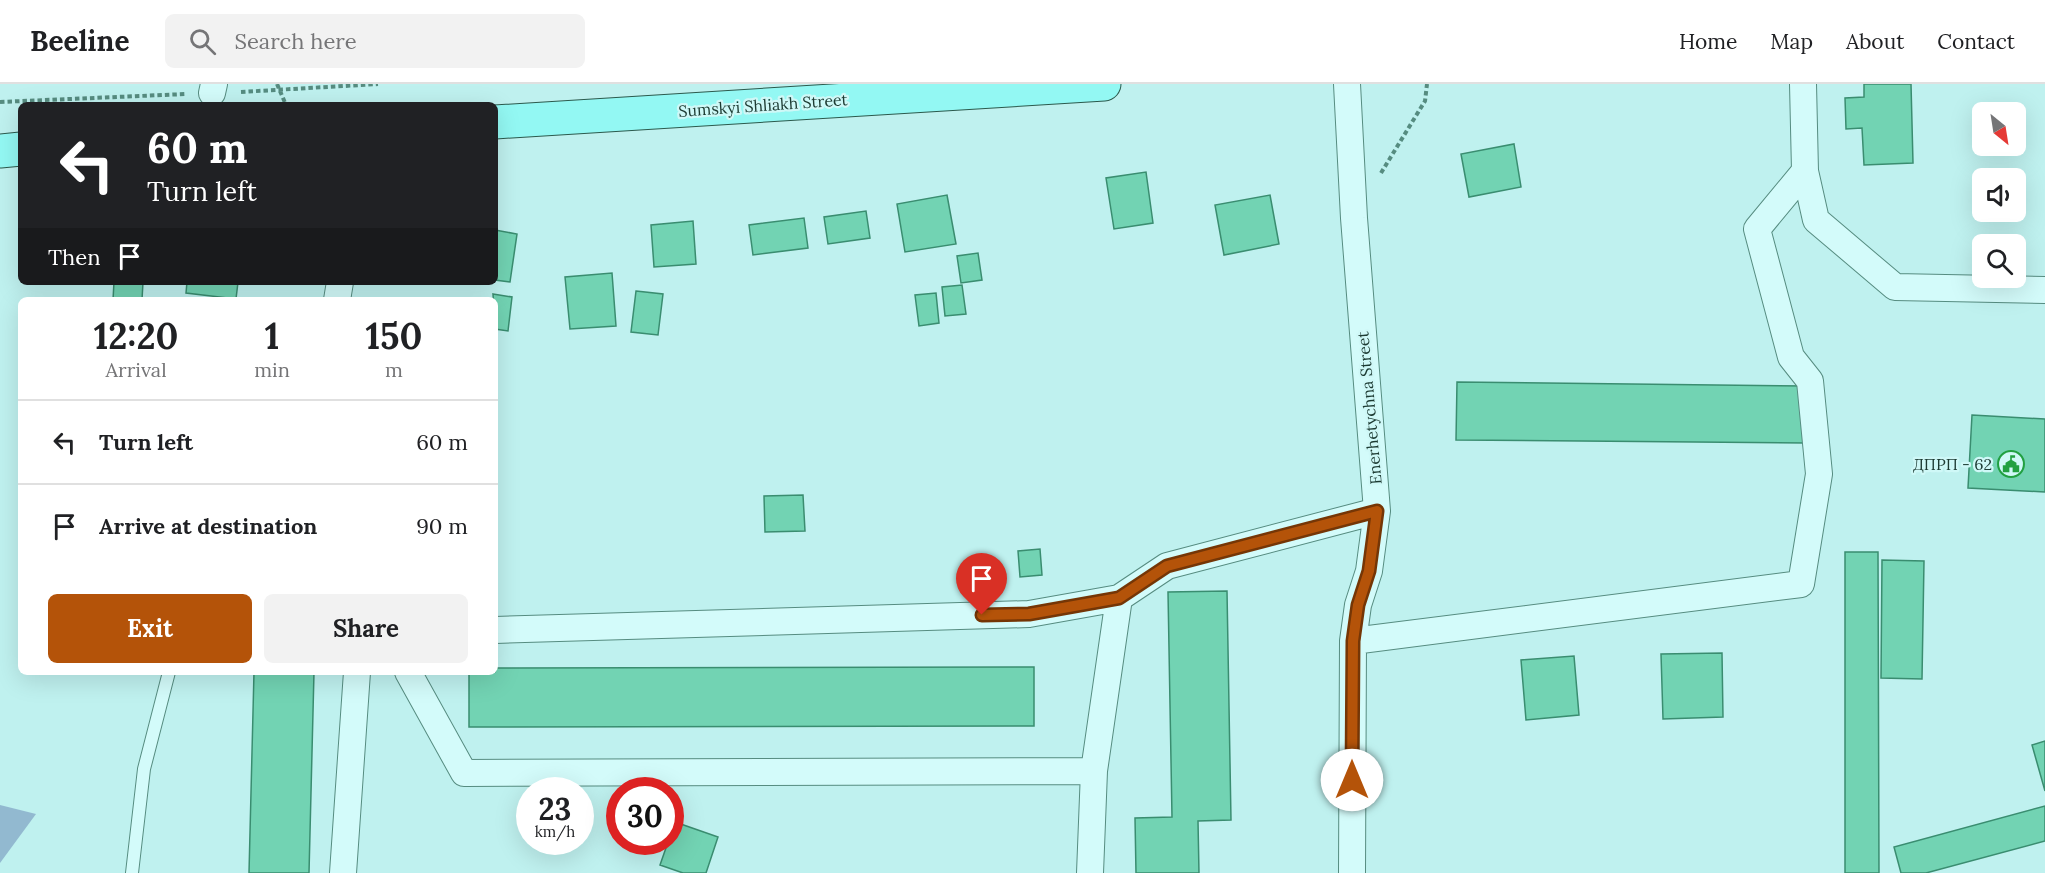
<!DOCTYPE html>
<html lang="en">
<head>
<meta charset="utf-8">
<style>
  :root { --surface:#fff; --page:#f2f2f2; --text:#202124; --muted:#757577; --line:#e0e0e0; --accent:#b45309 }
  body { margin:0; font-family:Lora,serif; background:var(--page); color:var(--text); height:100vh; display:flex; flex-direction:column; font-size:22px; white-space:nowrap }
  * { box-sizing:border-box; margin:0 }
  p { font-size:20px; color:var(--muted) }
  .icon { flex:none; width:33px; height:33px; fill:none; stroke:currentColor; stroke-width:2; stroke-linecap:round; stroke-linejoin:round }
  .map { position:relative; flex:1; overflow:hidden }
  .side { position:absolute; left:18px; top:213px; width:480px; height:378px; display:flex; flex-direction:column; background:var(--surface); border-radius:9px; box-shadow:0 6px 24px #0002 }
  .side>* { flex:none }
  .banner { position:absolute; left:18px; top:18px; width:480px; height:183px; border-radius:9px; box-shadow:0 6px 24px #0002; background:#202124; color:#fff; overflow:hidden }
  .needle { width:39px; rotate:150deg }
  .controls { position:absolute; left:1972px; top:18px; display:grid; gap:12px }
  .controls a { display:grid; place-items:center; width:54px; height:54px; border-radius:9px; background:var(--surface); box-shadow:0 6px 24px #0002; font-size:30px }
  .speed { position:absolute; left:516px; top:693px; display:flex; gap:12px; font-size:30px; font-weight:700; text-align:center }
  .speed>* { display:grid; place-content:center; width:78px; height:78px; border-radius:50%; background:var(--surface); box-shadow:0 6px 24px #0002; line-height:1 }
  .speed small { font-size:15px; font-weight:400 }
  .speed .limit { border:9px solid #d22; background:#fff; color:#111 }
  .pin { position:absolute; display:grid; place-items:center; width:51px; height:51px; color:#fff; margin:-62px -26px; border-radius:50% 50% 50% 0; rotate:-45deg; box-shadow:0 0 6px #0007 }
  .pin .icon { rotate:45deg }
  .me { position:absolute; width:66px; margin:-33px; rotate:0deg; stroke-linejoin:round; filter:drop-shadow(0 0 4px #0008) }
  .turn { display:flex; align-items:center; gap:21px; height:126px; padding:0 30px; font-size:27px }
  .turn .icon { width:78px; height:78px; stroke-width:2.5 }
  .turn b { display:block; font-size:42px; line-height:51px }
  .then { display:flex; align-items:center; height:57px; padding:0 30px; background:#0003; gap:12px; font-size:22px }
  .eta { display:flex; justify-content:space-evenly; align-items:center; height:102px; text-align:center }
  .eta b { font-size:36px; font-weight:800; line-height:42px }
  .cta { display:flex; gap:12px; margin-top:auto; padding:12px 30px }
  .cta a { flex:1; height:69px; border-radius:9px; background:var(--accent); color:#fff; font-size:24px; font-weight:800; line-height:69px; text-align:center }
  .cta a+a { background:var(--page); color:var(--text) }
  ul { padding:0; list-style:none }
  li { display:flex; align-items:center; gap:18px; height:84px; padding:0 30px; border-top:2px solid var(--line) }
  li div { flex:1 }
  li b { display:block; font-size:22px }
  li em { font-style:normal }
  header { display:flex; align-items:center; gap:36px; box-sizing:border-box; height:84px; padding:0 30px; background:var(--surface); border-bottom:2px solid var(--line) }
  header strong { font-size:28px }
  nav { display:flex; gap:33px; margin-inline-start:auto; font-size:21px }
  .search { width:420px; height:54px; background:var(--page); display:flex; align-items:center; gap:15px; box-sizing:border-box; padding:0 21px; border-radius:9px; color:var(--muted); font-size:22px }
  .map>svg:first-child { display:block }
</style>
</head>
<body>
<header>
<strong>Beeline</strong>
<div class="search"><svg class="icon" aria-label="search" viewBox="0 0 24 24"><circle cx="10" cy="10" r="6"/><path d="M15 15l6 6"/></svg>Search here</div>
<nav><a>Home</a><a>Map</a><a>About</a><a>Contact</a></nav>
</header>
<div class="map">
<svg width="2045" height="789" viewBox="0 0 2045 789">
  <rect width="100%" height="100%" fill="#bff1ef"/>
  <path fill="#92b9d0" d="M0 721 36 730 0 779Z"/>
  <path fill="#72d3b3" stroke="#3a8d70" stroke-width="1.5" d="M1864 0H1911L1913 79 1864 81 1862 44 1846 45 1845 14 1864 13Z
    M1514 60 1521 103 1469 113 1461 70Z
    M1146 88 1153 139 1114 145 1106 94Z
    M947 111 956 160 905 168 897 120Z
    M1270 111 1279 160 1224 171 1215 121Z
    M866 127 870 154 828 160 824 133Z
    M804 134 808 164 753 171 749 141Z
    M693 137 696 180 654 183 651 141Z
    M495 146 517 150 510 198 495 196Z
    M978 169 982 196 961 199 957 172Z
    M612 189 616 242 570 245 565 193Z
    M114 198H143L142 216H113Z
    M187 198H238L236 215 186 209Z
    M962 201 966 230 945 232 942 203Z
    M636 207 663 210 658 251 631 248Z
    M936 209 939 239 919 242 915 211Z
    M493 210 512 213 508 247 495 245Z
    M1457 298 1806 302 1805 359 1456 356Z
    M1972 331 2045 335V408L1968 404Z
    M803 411 805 447 765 448 764 412Z
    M1040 465 1042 491 1020 493 1018 467Z
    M1845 468H1878L1879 789H1845Z
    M1882 476 1924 477 1922 595 1881 594Z
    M1227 507 1231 736 1198 737 1199 789H1136L1135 734 1172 733 1168 508Z
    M1722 569 1723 633 1663 635 1661 570Z
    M1574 572 1579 631 1526 636 1521 576Z
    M1034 583V642L469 643V588H495V584Z
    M254 588H314L309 789H249Z
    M2045 657V707L2032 661Z
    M2045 722V757L1926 789H1901L1894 763Z
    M675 738 718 753 706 789H683L660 781Z"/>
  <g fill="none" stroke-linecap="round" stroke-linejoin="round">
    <defs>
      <path id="service" d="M132 789 144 685 169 588"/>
      <path id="minor" d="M1347 0 1354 134 1377 427 1369 487 1358 521 1353 557 1352 789
        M1803 0 1805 87 1816 136 1895 203 2045 206
        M212 9 214 0
        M337 216 340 198
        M495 546 1029 530 1119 514 1167 482 1377 427
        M1353 557 1801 500 1819 390 1810 297 1791 273 1757 145 1805 87
        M408 588 464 689 1094 687
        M343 789 357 588
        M1090 789 1094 687 1119 514"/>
      <path id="primary" d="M495 38 1104 0
        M0 67 21 65"/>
    </defs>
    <use href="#service" stroke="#568c80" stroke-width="14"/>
    <use href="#minor" stroke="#568c80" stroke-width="28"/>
    <use href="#primary" stroke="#2b594c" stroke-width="35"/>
    <path stroke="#568c80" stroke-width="4" stroke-dasharray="4.5 3" stroke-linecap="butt" d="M277 0 286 21
      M241 8 378 0
      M0 18 186 10
      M1381 89 1425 17 1427 0"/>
    <use href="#service" stroke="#d3fbfa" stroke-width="12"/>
    <use href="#minor" stroke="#d3fbfa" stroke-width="26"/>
    <use href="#primary" stroke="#93f8f3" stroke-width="33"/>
  </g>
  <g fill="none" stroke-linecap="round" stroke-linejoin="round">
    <defs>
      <path id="route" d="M982 531 1029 530 1119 514 1167 482 1377 427 1369 487 1358 521 1353 557 1352 696"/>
    </defs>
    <use href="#route" stroke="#753606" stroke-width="15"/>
    <use href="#route" stroke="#b45309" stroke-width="10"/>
  </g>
  <defs>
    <symbol id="civic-ring" viewBox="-11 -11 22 22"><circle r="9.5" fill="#cff8f7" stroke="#21a041" stroke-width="1.5"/><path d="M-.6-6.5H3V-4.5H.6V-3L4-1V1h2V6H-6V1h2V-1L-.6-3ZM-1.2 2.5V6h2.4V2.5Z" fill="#21a041"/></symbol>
  </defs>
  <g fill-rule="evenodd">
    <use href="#civic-ring" x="1996" y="365" width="30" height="30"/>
  </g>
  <g text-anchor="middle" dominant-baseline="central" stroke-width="4.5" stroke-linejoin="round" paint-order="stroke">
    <g font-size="16" fill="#1c3a32" stroke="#cff8f7">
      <text transform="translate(763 21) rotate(-4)">Sumskyi Shliakh Street</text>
      <text transform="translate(1369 324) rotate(-95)">Enerhetychna Street</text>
    </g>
    <g font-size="16" fill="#1c3a32" stroke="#cff8f7" text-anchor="end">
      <text x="1992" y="380">ДПРП - 62</text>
    </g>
  </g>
</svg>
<div class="controls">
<a><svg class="needle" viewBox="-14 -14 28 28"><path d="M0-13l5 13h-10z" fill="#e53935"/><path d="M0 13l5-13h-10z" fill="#757577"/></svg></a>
<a><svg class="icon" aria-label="sound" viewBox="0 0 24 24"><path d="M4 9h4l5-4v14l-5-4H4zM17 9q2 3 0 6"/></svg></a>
<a><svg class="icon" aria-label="search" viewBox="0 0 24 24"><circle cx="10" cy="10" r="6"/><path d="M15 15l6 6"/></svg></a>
</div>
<div class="speed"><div>23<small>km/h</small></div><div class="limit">30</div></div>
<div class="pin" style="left:982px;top:531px;background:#d93025"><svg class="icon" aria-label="arrive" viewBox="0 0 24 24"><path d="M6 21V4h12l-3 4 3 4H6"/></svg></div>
<svg class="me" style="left:1352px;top:696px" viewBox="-20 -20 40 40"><circle r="19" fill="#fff"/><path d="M0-13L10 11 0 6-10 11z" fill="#b45309"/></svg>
<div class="banner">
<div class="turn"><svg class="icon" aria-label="left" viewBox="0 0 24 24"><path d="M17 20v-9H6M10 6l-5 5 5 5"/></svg><div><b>60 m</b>Turn left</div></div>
<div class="then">Then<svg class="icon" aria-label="arrive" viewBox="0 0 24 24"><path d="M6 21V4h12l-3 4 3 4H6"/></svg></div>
</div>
<section class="side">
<div class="eta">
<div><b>12:20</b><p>Arrival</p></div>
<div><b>1</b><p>min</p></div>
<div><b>150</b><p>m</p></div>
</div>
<ul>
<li><svg class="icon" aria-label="left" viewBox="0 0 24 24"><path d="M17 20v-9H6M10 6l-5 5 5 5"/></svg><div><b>Turn left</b></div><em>60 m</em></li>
<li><svg class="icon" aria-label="arrive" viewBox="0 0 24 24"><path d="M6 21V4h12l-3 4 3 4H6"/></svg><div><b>Arrive at destination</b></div><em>90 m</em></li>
</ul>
<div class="cta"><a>Exit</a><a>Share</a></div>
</section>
</div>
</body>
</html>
